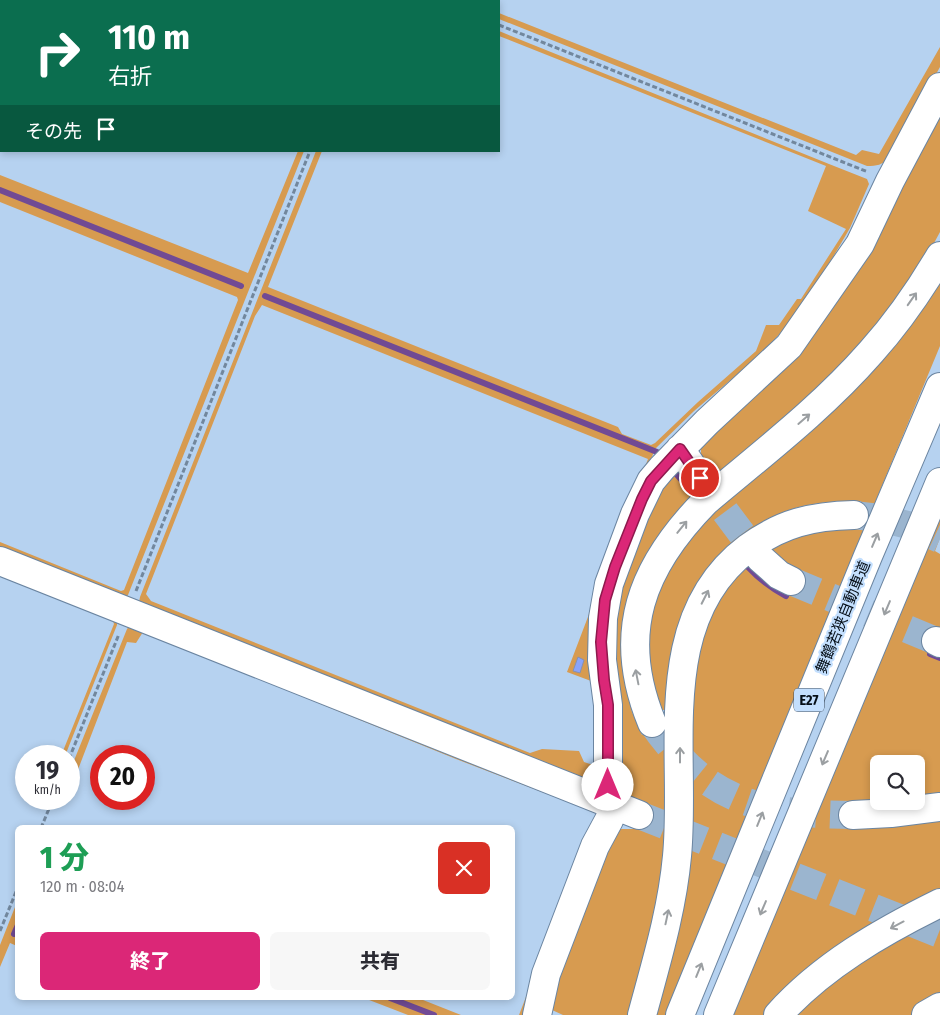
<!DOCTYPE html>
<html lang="ja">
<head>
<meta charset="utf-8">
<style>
  :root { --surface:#fff; --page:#f7f7f7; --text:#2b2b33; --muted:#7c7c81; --accent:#db2777 }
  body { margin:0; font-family:"Fira Sans Condensed","Noto Sans JP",sans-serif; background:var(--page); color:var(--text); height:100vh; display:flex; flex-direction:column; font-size:19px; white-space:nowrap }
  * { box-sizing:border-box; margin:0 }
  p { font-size:16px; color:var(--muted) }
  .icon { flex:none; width:28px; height:28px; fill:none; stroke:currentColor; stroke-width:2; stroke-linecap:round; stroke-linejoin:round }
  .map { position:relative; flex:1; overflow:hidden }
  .drawer { position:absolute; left:15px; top:825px; width:500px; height:175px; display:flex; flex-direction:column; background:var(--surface); border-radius:8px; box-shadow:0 2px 8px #0003 }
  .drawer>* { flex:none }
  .banner { position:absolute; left:0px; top:0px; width:500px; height:152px; box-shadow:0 2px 8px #0003; background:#0b6e4f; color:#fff; overflow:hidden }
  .buttons { position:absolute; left:870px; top:755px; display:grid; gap:10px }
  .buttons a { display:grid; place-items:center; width:55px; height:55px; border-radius:8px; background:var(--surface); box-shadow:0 2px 8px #0003; font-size:25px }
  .speed { position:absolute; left:15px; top:745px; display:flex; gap:10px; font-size:25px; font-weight:700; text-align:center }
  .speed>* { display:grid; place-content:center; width:65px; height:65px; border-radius:50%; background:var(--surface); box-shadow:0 2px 8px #0003; line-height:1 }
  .speed small { font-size:12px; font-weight:400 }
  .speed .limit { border:8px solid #d22; background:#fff; color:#111 }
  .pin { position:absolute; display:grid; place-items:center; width:42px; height:42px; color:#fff; margin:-21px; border:2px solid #fff; border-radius:50%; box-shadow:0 1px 5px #0007 }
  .me { position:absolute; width:55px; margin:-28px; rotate:0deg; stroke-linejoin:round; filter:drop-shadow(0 0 4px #0008) }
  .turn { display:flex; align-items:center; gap:18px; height:105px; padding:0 25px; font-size:22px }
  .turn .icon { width:65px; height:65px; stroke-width:2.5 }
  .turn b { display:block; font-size:35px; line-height:42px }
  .then { display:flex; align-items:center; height:48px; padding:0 25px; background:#0003; gap:10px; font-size:19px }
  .round { display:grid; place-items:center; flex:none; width:52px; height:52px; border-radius:8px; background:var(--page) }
  .summary { display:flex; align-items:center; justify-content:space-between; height:85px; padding:0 25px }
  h1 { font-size:30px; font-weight:800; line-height:38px; color:#1e9e55 }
  .button { display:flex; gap:10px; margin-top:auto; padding:10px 25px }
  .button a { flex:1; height:58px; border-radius:8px; background:var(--accent); color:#fff; font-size:20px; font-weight:800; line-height:58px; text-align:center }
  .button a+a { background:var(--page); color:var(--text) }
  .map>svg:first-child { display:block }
</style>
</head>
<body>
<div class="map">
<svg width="940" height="1015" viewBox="0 0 940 1015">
  <rect width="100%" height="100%" fill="#b6d2f0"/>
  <path fill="#d79b50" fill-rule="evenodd" d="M499 13 856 155 862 150 879 154 940 47V67L889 158C882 165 877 166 867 166L499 19Z
    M499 31 829 164 867 179 869 184 850 228 833 257 786 327 760 355 694 411 655 449 610 565 600 789 139 602 140 597 316 151H322L268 287 618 427 622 434 651 445 655 443 698 402 756 351 766 325H779L797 299H801L846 229 808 211 826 166 499 36ZM262 305 648 459 567 672 591 681 601 704 596 766 584 762 579 751 542 749 530 753 151 601 146 594 255 316Z
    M940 106V232C911 288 866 343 821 387 788 418 751 446 715 475L701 457V447L727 417Z
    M298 151H304L128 595 125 600 0 552V542L121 591 124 590 238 300 237 297 0 202V175L248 273Z
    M940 278V346L826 621 666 1015H652L691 693 703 630 730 582 768 550 796 535 851 527 861 501C837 501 812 502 789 510 728 532 688 583 674 646 669 666 669 689 667 710H662L651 683 646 643 656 594 690 535Z
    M673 464 697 493 622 631V657L624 676 632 712 642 735 662 715 668 723 665 864 645 959 628 1015H563L552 1010V992L616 829H636L641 806 618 793 609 600Z
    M940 518V538L935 551 940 554V795L916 798V764H879V801H888L847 803 940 818V890L780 997 763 1015H733Z
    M112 618 117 620V625L65 756H61L114 624Z
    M131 624 601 811 524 1015H519L597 813 456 759 143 632 136 643 127 642 69 793V773L127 629Z
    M17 902V946L10 943 0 967V945Z
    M940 915V999L914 1015H792L855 962Z
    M364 998H418L461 1015H408Z"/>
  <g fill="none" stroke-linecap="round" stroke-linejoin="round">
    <path stroke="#714a94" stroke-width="6" d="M0 190 241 286
      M265 296 657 452 660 455
      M671 468 693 493
      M748 567C759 579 771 588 786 596
      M930 654 940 658
      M14 934 18 925
      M390 998 434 1015"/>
  </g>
  <path fill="#8aa4fa" stroke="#8590b2" d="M578 657 584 660 580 673 573 671Z"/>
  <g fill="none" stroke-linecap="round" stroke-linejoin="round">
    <path stroke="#9bb5cf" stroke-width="28" stroke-dasharray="28 14" stroke-linecap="butt" d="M700 478 760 558
      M791 581 936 641
      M639 815 940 934"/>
    <path stroke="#9bb5cf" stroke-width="28" stroke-dasharray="28 14" stroke-linecap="butt" d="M854 515 879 518 912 526 940 539
      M652 723C708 803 760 814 853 815"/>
    <defs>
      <path id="minor" d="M680 449 700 478
        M760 558 779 575 791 581
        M0 561 639 815
        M936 641 940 643
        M537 1015 546 974 595 846 609 820 614 806 608 785V705L602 660 603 618 609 584 635 514 651 481 662 468 707 422 789 346 860 244 890 181 940 87
        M926 1015 940 1007"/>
      <path id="highway" d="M652 723C615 633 641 567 706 501 763 453 822 408 871 352 897 323 920 290 940 256
        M853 815 891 813 940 807
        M642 1015C656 963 672 911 677 856 687 753 652 620 748 548 782 523 812 516 854 515
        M680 1015 868 556 940 387
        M718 1015 940 482
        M778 1015C822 966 881 932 940 903"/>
    </defs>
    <use href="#minor" stroke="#6b85a1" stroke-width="30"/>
    <use href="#highway" stroke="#6b85a1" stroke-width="30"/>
    <path stroke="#72879d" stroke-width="3" stroke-dasharray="5 2.5" stroke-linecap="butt" d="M436 0 439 1
      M369 1 370 0
      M499 25 868 172
      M136 591 310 151
      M69 759 119 634
      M41 828 53 799
      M0 931 18 887"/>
    <use href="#minor" stroke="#fff" stroke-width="28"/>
    <use href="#highway" stroke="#fff" stroke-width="28"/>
  </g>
  <defs><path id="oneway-shaft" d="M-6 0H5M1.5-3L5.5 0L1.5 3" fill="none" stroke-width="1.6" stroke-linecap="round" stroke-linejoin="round" transform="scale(1.25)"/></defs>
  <g stroke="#9b9fa2">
    <use href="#oneway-shaft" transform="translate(912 299) rotate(-55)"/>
    <use href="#oneway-shaft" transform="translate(804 419) rotate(-41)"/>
    <use href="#oneway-shaft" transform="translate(682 527) rotate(-51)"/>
    <use href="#oneway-shaft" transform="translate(875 540) rotate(-67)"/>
    <use href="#oneway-shaft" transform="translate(705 597) rotate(-63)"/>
    <use href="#oneway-shaft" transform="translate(887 608) rotate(113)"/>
    <use href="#oneway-shaft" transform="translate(637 677) rotate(-101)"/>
    <use href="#oneway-shaft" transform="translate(680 755) rotate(-90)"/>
    <use href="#oneway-shaft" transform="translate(825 758) rotate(113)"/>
    <use href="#oneway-shaft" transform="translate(760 819) rotate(-68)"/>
    <use href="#oneway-shaft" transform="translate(763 908) rotate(113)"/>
    <use href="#oneway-shaft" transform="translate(667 917) rotate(-78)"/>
    <use href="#oneway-shaft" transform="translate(897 925) rotate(152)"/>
    <use href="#oneway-shaft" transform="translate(699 970) rotate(-68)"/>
  </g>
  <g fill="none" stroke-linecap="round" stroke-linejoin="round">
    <defs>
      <path id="route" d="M608 785V705L604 680 601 642 605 600 615 567 642 499 651 481 680 449 700 478"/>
    </defs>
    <use href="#route" stroke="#8e194d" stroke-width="12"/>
    <use href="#route" stroke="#db2777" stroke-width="9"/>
  </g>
  <g text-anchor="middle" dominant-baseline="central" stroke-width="4.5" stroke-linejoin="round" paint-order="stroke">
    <rect fill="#c3dffe" stroke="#3e4d5c" stroke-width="1" x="794" y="688.5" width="30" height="23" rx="4"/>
    <g font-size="14" font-weight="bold" fill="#050e17">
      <text x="809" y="700">E27</text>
    </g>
    <g font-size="15" fill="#050e17" stroke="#c3dffe">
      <text transform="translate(843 617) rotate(-68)">舞鶴若狭自動車道</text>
    </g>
  </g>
</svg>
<div class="buttons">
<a><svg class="icon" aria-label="search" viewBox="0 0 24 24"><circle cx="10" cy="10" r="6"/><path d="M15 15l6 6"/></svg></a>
</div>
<div class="speed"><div>19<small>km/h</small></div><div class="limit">20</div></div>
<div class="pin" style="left:700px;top:478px;background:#d93025"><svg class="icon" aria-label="arrive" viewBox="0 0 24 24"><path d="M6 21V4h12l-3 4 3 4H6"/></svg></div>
<svg class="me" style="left:608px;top:785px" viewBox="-20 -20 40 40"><circle r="19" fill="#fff"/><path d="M0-13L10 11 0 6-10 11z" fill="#db2777"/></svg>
<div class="banner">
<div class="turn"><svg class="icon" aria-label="right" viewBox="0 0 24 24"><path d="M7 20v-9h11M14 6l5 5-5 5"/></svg><div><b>110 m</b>右折</div></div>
<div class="then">その先<svg class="icon" aria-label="arrive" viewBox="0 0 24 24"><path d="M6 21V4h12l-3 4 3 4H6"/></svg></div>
</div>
<section class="drawer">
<div class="summary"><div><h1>1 分</h1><p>120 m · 08:04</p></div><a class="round" style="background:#d93025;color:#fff"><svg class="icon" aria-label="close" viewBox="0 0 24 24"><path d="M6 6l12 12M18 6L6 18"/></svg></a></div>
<div class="button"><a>終了</a><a>共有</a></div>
</section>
</div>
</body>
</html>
